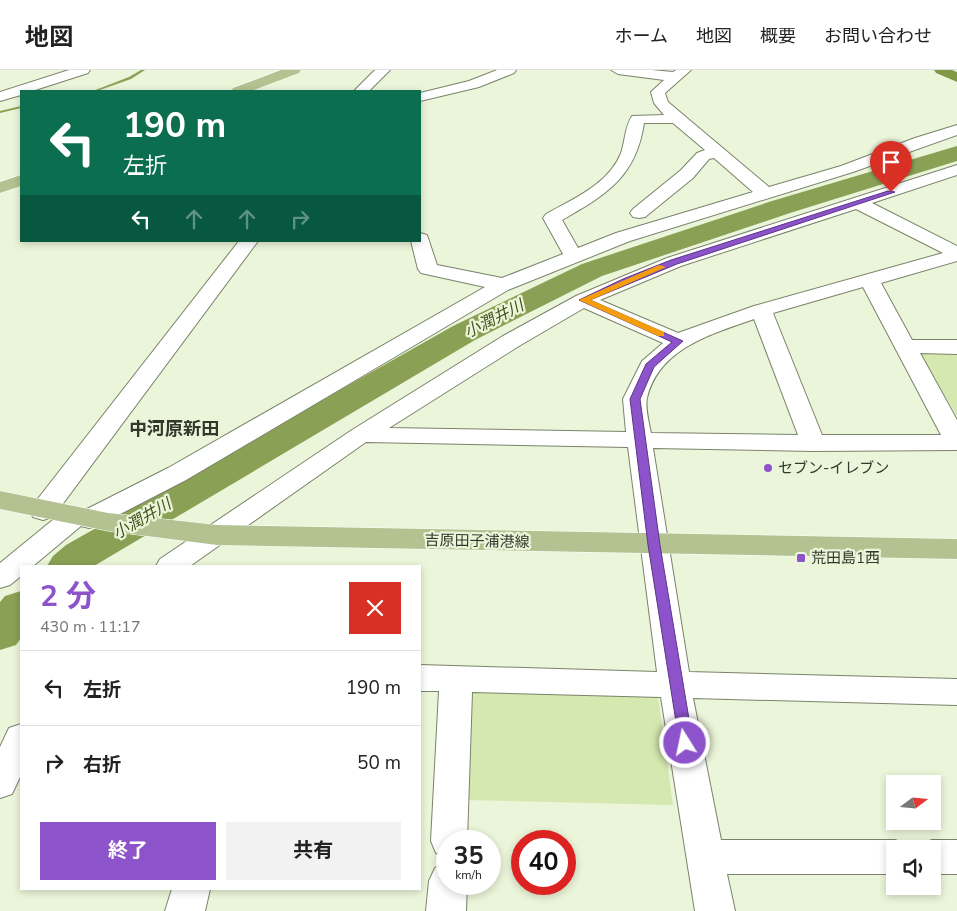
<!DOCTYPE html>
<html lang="ja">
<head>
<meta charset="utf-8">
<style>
  :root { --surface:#fff; --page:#f2f2f2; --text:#222; --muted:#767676; --line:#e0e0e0; --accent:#8c53cb }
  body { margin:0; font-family:"Nunito Sans","Noto Sans JP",sans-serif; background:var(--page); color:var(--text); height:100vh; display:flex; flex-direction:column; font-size:19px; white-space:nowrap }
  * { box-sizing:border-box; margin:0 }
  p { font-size:16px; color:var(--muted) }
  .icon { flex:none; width:28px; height:28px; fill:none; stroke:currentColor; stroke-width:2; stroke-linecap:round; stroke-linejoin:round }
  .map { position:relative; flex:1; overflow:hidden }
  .details { position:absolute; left:20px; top:495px; width:401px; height:325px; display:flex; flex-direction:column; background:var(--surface); border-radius:0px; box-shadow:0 2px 8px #0003 }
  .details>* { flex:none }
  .top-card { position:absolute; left:20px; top:20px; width:401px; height:152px; border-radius:0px; box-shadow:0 2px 8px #0003; background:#0b6e4f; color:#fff; overflow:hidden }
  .needle { width:32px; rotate:74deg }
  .controls { position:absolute; left:886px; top:705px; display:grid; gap:10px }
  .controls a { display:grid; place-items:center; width:55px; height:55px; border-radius:0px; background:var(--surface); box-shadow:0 2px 8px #0003; font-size:25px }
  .speed { position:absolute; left:436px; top:760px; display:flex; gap:10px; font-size:25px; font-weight:700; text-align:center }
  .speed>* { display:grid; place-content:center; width:65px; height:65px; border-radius:50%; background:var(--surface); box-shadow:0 2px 8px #0003; line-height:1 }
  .speed small { font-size:12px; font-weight:400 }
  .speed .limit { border:8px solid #d22; background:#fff; color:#111 }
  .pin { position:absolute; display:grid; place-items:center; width:42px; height:42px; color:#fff; margin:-51px -21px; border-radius:50% 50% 50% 0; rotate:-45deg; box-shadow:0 0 5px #0007 }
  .pin .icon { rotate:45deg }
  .me { position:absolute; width:55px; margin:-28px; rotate:350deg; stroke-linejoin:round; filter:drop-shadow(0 0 4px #0008) }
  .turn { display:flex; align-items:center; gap:18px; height:105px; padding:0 20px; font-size:22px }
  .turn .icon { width:65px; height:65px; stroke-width:2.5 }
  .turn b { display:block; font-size:35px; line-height:42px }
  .lanes { display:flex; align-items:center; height:48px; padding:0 20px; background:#0003; justify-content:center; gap:25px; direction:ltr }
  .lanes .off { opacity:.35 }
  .round { display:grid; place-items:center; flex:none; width:52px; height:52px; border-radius:0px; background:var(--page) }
  .headline { display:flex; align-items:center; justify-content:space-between; height:85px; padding:0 20px }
  h1 { font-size:30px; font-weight:700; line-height:38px; color:var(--accent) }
  .action { display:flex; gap:10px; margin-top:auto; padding:10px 20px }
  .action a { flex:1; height:58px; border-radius:0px; background:var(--accent); color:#fff; font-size:20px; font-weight:700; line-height:58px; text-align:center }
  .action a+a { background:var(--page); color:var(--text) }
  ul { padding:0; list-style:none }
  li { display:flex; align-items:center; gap:15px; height:75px; padding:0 20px; border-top:1px solid var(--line) }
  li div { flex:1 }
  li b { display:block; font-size:19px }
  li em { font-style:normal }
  header { display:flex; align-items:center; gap:30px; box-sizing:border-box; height:70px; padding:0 25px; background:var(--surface); border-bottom:1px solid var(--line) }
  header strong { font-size:24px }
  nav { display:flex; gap:28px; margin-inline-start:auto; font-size:18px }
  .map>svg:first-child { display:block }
</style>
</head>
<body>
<header>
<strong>地図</strong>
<nav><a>ホーム</a><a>地図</a><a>概要</a><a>お問い合わせ</a></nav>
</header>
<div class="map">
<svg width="957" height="841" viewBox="0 0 957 841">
  <rect width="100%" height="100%" fill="#ebf5d9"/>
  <path fill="#d5e8af" d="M919 281H957V346Z
    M470 616 657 620 673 735 465 730Z"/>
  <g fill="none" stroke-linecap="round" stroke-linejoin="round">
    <path fill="#8aa155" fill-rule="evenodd" d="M141 0H145L131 9 97 21H93L129 7Z
      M21 36V38L0 43V41Z"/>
    <path fill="#8aa155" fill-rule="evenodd" d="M957 76V91L790 143 602 206 475 270 94 496H47L53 486 66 475 453 256 582 194 772 131Z
      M21 521V568L16 575 0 580V532L5 526Z"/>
    <defs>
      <path id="minor" d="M69 0H90L88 3 32 21H21V25L0 31V22Z
        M375 0H390L369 21H354Z
        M497 0H516L514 3 479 17 420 31V23L469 11Z
        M611 0H652L673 2 676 0H691L665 23 668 32 769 117 841 96 915 68 957 55V65L853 102 630 171 508 220 186 410 99 455 89 458 81 456 33 496H21V506L10 515 0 518V493L65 440 75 437 85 440 168 398 485 217 421 203 418 199 411 171H420V163L427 165 437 195 502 208 563 184 543 148 546 144C573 129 609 114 621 83 625 72 625 56 632 46L664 45 654 33 651 22 664 10 618 4ZM644 53H673L705 80 697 83 681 100 633 139 630 143 633 147 639 148 645 147 693 108 709 89 714 88 753 122 616 163 578 178 562 150C606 125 636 107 644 53Z
        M957 95V105L872 133 957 176V191L881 213 912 270H957V284L920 283 957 350V380L813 381 653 378 689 602 957 609V635L693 628 721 770H895L908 775 910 779H895V804H727L735 841H695L661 627 472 622 467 771H448V787L436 783 431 771 439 621H420V595L657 602 628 377 366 372 190 496H156L160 489 352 360 503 266 576 226 667 188ZM856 139 943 183 754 236 678 263 600 230 681 196ZM863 217 941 365H822L773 243ZM584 238 663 273 642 291 623 329 626 362 389 358 519 276ZM754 249 798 365 651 363C649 353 645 338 647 328 659 278 712 264 754 249Z
        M239 171H258L53 447 43 450 33 447 30 441 33 435Z
        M21 654V705L12 724 0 728V677L9 658Z
        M932 770H957V804H932V779H917L919 775Z
        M448 793V814H467L466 841H426L429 811 435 798Z
        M172 819H210L205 841H165Z"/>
      <path id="major" d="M281 0H301L299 3 251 21H231L233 18Z
        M21 105V116L0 123V112Z
        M0 421 108 443 217 455 957 469V489L217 475 108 461 0 439Z"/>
      <path id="highway" d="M934 0H952L957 2V12L936 3Z"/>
    </defs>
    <use href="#minor" stroke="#7a836a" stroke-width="2"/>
    <use href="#major" stroke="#fff" stroke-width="1"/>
    <use href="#highway" stroke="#fff" stroke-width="1"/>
    <use href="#minor" fill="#fff" fill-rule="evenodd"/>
    <use href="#major" fill="#b3c290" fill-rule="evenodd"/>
    <use href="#highway" fill="#819946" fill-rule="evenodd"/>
  </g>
  <path fill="#8c53cb" stroke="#5b3684" d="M888 121 895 122 677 194 590 230 683 271 654 297 640 329 660 475 693 673 691 677 685 679 680 677 648 475 630 329 646 294 672 272 579 230 623 209 671 190Z"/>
  <path fill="#f59e0b" d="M659 195 666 197 591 230 664 262V266H658L579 230Z"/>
  <g fill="#8c53cb" stroke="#ebf5d9" stroke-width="2">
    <circle cx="768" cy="398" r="5"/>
    <rect x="796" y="483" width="10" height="10" rx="2.5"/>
  </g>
  <g text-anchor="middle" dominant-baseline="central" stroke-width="4.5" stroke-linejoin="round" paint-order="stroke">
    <g font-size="15" fill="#33372c" stroke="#ebf5d9" text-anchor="start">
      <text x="778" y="398">セブン-イレブン</text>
      <text x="811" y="488">荒田島1西</text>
    </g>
    <g font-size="15" fill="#33372c" stroke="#ebf5d9">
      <text transform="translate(477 471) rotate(1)">吉原田子浦港線</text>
    </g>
    <g font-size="16" font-style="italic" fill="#43521b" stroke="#ebf5d9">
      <text transform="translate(494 249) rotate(-27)">小潤井川</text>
      <text transform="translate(142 449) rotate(-30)">小潤井川</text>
    </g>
    <g font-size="18" font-weight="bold" fill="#33372c" stroke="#ebf5d9">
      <text x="174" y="359">中河原新田</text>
    </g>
  </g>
</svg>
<div class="controls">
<a><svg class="needle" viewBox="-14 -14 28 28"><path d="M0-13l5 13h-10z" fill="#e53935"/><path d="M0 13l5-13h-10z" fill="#767676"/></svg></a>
<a><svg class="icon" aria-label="sound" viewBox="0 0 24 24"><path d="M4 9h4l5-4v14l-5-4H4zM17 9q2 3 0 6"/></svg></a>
</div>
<div class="speed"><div>35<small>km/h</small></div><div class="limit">40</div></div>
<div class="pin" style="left:891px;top:122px;background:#d93025"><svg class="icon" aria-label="arrive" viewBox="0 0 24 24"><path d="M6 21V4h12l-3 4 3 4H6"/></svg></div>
<svg class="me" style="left:685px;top:673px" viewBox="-20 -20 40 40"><circle r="17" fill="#8c53cb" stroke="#fff" stroke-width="3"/><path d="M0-11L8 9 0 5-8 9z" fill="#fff"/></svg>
<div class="top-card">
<div class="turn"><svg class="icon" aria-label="left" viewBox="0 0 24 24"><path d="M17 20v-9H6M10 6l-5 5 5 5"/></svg><div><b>190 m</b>左折</div></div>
<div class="lanes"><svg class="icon" aria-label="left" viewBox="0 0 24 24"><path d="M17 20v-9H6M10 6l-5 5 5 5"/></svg><svg class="icon off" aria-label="ahead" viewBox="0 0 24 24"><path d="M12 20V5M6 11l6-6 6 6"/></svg><svg class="icon off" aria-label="ahead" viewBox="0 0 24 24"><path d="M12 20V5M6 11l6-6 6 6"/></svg><svg class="icon off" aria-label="right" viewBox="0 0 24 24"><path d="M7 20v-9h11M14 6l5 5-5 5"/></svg></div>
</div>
<section class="details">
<div class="headline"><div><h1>2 分</h1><p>430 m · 11:17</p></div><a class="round" style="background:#d93025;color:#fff"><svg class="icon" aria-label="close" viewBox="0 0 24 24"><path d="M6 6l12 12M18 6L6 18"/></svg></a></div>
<ul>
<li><svg class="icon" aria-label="left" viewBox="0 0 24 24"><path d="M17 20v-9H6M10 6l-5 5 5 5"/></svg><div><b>左折</b></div><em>190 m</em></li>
<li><svg class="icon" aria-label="right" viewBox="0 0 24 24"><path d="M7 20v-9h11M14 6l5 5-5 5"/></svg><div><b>右折</b></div><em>50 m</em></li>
</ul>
<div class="action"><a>終了</a><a>共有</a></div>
</section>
</div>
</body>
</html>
